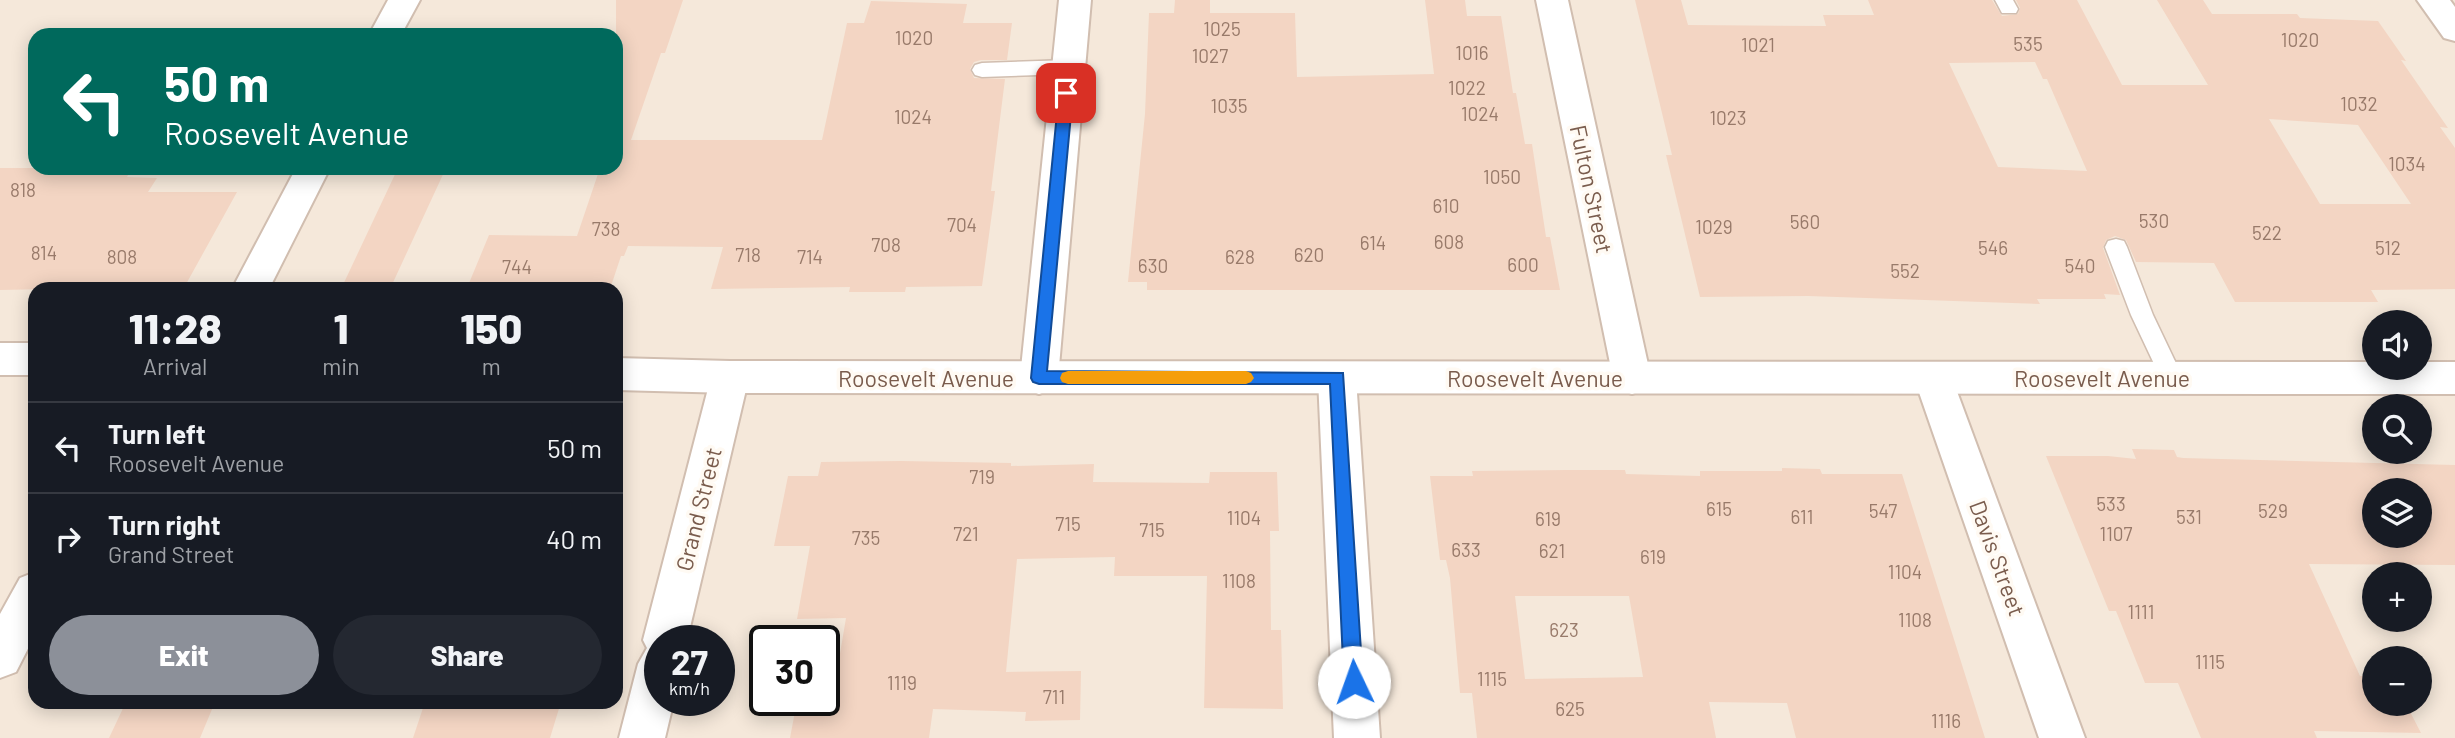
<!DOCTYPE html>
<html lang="en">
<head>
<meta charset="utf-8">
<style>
  :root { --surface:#171b24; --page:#242831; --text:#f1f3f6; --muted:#9ea1a6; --line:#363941; --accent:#8c9099 }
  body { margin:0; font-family:Barlow,sans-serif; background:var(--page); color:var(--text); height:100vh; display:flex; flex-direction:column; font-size:26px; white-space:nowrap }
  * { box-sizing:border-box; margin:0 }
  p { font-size:23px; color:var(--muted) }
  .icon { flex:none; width:38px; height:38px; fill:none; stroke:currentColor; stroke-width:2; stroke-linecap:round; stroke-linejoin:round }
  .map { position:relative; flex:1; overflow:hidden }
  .details { position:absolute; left:28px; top:282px; width:595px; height:427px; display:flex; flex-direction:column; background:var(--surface); border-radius:21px; box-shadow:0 4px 18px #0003 }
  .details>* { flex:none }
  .banner { position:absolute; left:28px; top:28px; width:595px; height:147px; border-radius:21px; box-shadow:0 4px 18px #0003; background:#00695c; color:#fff; overflow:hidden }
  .tools { position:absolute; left:2362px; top:310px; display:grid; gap:14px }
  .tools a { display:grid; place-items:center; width:70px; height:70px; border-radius:50%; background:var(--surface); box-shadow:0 4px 18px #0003; font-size:35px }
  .speed { position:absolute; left:644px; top:625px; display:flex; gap:14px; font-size:35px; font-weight:700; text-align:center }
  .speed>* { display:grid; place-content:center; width:91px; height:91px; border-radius:50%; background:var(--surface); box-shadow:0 4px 18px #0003; line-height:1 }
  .speed small { font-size:18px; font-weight:400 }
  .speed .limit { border:4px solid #111; border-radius:10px; background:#fff; color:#111 }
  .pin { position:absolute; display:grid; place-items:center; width:60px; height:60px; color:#fff; margin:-30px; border-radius:14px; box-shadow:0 4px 10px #0006 }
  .me { position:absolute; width:77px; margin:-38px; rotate:357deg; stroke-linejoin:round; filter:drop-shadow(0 0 5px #0008) }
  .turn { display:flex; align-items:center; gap:24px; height:147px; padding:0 21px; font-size:32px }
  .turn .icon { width:91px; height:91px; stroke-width:2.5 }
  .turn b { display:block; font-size:49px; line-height:60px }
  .eta { display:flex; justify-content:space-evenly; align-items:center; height:119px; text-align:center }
  .eta b { font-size:42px; font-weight:800; line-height:49px }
  .button { display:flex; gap:14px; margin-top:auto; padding:14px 21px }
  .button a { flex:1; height:80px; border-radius:42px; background:var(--accent); color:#fff; font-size:28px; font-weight:800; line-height:80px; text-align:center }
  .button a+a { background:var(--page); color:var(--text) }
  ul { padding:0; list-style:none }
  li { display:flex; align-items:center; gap:21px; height:91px; padding:0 21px; border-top:2px solid var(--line) }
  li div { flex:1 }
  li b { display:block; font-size:26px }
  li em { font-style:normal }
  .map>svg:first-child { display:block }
</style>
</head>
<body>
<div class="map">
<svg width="2455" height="738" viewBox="0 0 2455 738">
  <rect width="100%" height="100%" fill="#fdf6ec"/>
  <path fill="#f5e8da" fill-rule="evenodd" d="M0 0H2455V738H0ZM35 35H616V168H35ZM35 289H616V702H35ZM2375 322H2420V368H2375ZM2375 406H2420V452H2375ZM2375 490H2420V536H2375ZM2375 574H2420V620H2375ZM660 640H719V700H660ZM765 640H824V700H765ZM2375 658H2420V704H2375Z"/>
  <path fill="#f3d5c3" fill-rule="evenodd" d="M616 0H683L665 53H661L631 140H822L847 23H864L871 1 967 4 963 23H1012L1007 60H981L974 62 970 69 974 78 1005 79 991 191H995L982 286 906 287 905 292H849L850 287 711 289 723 247 628 246 624 256H621L610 289 467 288 489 235 577 236 600 168H616Z
    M1175 0H1210V13H1295L1297 77 1434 74 1425 0H1465L1467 16H1501L1513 93H1516L1525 144H1532L1546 237H1550L1560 290H1147V282H1128L1145 114 1149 13H1174Z
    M1635 0H1681L1688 25 1826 26 1823 15H1874L1868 0H1992L2002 16 2018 14 2020 8 2016 0H2077L2122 85H2208L2157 0H2203L2212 14H2297L2300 18 2378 21 2406 61 2401 60 2448 128 2440 127 2455 148V289L2371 290 2378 302H2235L2214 263 2136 262 2126 240 2115 236 2106 240 2103 248 2120 295 2104 294 2106 299H2037L2040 304 1808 296 1700 297 1666 155H1672ZM2035 62 2043 79H2047L2087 171 1998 167 1949 63ZM2269 119 2358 125 2411 204H2320Z
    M0 168H132L127 177 157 178 148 192H237L185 286 54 285 51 289 0 290Z
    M398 168H446L390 289H341Z
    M2132 449 2174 450 2177 457 2183 458 2455 465V565L2309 564 2360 676H2375V704H2406L2421 733 2314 731 2317 738H2201L2178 683H2145L2116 611H2109L2046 456H2108L2136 459ZM2375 490H2420V536H2375Z
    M901 461 1011 463V466L1094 464 1093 482 1209 483 1210 472H1277L1279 531H1270L1271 630H1281L1283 709 1204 708 1207 576H1114L1115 557 1017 559 1006 672 1081 671 1080 720 1025 721 1026 712 933 709 929 738H790L797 701H832L846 618 797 619 810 546H774L788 476H818L821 462Z
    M1782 468 1820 469 1822 474H1902L1985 738H1796L1787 703 1709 702 1716 738H1477L1472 693H1460L1450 578 1446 560H1440L1430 476H1473L1472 471 1566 470H1625L1626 474 1700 476V471H1782ZM1515 596H1629L1643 677 1525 679Z
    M126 702H215L200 738H109Z
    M425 702H561L550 738H413Z"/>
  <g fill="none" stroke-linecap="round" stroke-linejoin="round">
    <defs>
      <path id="service" d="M1995 0H2013L2018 9 2016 13H2002Z
        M1069 60 1076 62 1079 67 1076 72 1069 74 982 77 975 75 972 70 975 65 982 63Z
        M2116 239 2124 241 2127 247 2153 315 2183 378 2180 385 2172 388 2164 385 2131 315 2105 247 2108 241Z"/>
      <path id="minor" d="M1059 0H1091L1058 378 1053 389 1039 394 1025 389 1020 378Z
        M1536 0H1568L1651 378 1646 389 1632 394 1618 389 1613 378Z
        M2417 0H2450L2455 7V41L2444 38Z
        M730 361 744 366 749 377 687 640H660V700H674L665 738H619L638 664 647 648 643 640 711 377 716 366Z
        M1337 362 1351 367 1356 378 1380 738H1334L1318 378 1323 367Z
        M1933 362 1947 367 1952 378 2085 738H2039L1914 378 1919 367Z"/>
      <path id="tertiary" d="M388 0H420L401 35H369Z
        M296 168H330L269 289H232Z
        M0 343H35V375H0Z
        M616 358 730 361 2375 362V368H2420V362H2455V394L730 393 616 390Z
        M35 572V635L16 672 0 678V614L20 578Z"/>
    </defs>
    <use href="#service" stroke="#d1beb0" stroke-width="3"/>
    <use href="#minor" stroke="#d1beb0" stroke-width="4"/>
    <use href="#tertiary" stroke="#d1beb0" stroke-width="4"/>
    <use href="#service" fill="#fff" fill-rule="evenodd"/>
    <use href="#minor" fill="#fff" fill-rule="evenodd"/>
    <use href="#tertiary" fill="#fff" fill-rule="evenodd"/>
  </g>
  <path fill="#1a73e8" stroke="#114b97" stroke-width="2" d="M1066 88 1073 93 1047 371 1343 373 1363 682 1360 689 1354 691 1347 689 1344 682 1330 384H1039L1033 382 1031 378 1059 93Z"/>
  <path fill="#f59e0b" d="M1068 371H1246L1251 373 1254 378 1251 382 1246 384H1068L1062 382 1060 378 1062 373Z"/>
  <g text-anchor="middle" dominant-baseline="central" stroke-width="7" stroke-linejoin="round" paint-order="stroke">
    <g font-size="19" fill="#987a6a">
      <text x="1222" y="28">1025</text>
      <text x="914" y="37">1020</text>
      <text x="2300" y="39">1020</text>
      <text x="2028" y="43">535</text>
      <text x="1758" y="44">1021</text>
      <text x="1472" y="52">1016</text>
      <text x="1210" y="55">1027</text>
      <text x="1467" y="87">1022</text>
      <text x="2359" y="103">1032</text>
      <text x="1229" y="105">1035</text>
      <text x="1480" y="113">1024</text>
      <text x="913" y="116">1024</text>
      <text x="1728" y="117">1023</text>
      <text x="2407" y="163">1034</text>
      <text x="1502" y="176">1050</text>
      <text x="23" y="189">818</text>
      <text x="1446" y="205">610</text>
      <text x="2154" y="220">530</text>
      <text x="1805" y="221">560</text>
      <text x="962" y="224">704</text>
      <text x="1714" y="226">1029</text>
      <text x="606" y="228">738</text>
      <text x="2267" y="232">522</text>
      <text x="1449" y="241">608</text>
      <text x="1373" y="242">614</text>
      <text x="886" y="244">708</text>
      <text x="1993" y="247">546</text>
      <text x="2388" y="247">512</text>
      <text x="44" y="252">814</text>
      <text x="748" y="254">718</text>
      <text x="1309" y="254">620</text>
      <text x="122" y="256">808</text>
      <text x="810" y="256">714</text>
      <text x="1240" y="256">628</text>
      <text x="1523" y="264">600</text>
      <text x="1153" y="265">630</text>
      <text x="2080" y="265">540</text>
      <text x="517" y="266">744</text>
      <text x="1905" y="270">552</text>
      <text x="982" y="476">719</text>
      <text x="2111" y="503">533</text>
      <text x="1719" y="508">615</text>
      <text x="1883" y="510">547</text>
      <text x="2273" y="510">529</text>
      <text x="1802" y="516">611</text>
      <text x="2189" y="516">531</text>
      <text x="1244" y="517">1104</text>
      <text x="1548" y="518">619</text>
      <text x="1068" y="523">715</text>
      <text x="1152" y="529">715</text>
      <text x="966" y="533">721</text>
      <text x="2116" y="533">1107</text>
      <text x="866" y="537">735</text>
      <text x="1466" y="549">633</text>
      <text x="1552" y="550">621</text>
      <text x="1653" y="556">619</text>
      <text x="1905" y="571">1104</text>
      <text x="1239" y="580">1108</text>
      <text x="2141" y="611">1111</text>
      <text x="1915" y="619">1108</text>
      <text x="1564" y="629">623</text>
      <text x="2210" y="661">1115</text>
      <text x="1492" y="678">1115</text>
      <text x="902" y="682">1119</text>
      <text x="1054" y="696">711</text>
      <text x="1570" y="708">625</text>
      <text x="1946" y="720">1116</text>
    </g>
    <g font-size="23" fill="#7a5c4d" stroke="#fffaf3">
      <text transform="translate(1592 189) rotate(78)">Fulton Street</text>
      <text x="926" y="378">Roosevelt Avenue</text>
      <text x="1535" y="378">Roosevelt Avenue</text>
      <text x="2102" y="378">Roosevelt Avenue</text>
      <text transform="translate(698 509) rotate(-76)">Grand Street</text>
      <text transform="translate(1998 558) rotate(70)">Davis Street</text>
    </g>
  </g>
</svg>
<div class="tools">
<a><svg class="icon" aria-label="sound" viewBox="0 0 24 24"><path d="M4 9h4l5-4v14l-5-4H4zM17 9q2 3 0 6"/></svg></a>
<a><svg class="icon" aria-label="search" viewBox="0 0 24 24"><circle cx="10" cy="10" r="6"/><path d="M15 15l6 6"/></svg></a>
<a><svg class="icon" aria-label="layers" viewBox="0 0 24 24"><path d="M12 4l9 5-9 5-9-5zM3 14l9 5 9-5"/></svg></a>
<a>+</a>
<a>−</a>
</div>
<div class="speed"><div>27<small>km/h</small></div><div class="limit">30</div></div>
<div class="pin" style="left:1066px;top:93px;background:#d93025"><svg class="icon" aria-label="arrive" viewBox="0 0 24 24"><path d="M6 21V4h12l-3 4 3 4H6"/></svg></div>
<svg class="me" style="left:1354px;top:682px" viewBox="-20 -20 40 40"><circle r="19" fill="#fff"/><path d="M0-13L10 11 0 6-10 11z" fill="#1a73e8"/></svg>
<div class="banner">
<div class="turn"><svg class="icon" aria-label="left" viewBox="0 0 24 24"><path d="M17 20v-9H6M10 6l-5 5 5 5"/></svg><div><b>50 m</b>Roosevelt Avenue</div></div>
</div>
<section class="details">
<div class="eta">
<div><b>11:28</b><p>Arrival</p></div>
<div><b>1</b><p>min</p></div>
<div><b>150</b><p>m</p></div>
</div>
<ul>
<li><svg class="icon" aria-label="left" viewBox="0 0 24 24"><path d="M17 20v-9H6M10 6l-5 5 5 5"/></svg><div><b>Turn left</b><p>Roosevelt Avenue</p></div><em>50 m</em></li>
<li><svg class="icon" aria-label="right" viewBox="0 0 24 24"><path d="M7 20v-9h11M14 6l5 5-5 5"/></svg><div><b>Turn right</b><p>Grand Street</p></div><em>40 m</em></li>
</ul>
<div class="button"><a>Exit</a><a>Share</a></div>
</section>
</div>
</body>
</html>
